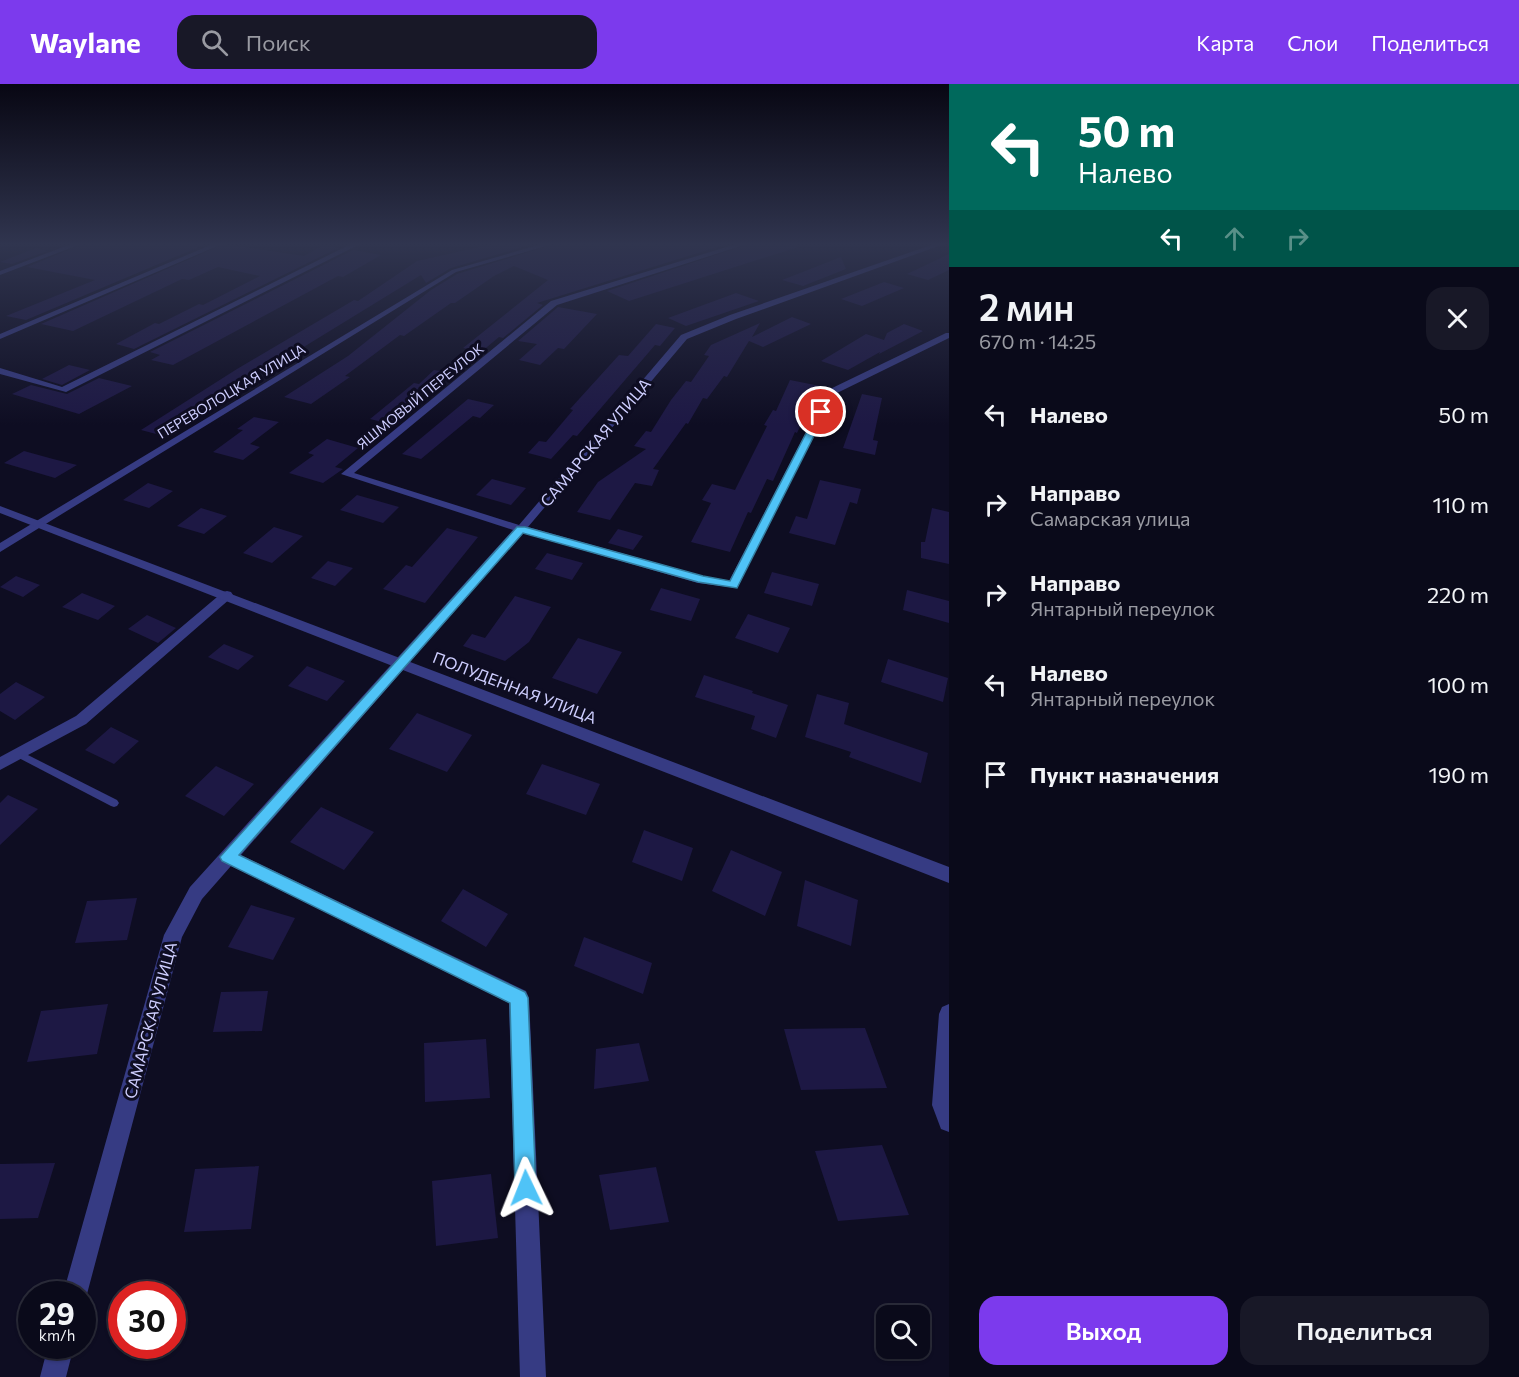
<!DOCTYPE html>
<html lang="ru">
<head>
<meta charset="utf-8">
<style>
  :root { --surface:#0a0a1a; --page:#181827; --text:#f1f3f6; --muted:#999aa2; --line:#2a2b39; --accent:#7c3aed }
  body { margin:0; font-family:Commissioner,sans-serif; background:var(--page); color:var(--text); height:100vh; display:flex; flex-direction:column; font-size:22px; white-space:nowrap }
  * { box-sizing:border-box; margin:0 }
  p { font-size:20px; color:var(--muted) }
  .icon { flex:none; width:33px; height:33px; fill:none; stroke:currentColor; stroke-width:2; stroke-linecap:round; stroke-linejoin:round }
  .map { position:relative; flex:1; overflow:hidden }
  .sheet { display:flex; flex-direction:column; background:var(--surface); width:570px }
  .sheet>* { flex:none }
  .guide { background:#00695c; color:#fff; overflow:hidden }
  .tools { position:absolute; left:876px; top:1221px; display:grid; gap:12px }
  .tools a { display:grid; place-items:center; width:54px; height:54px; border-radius:12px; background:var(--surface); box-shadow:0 2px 4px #0004,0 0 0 2px var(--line); font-size:30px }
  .speed { position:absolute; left:18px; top:1197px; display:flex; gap:12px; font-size:30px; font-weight:700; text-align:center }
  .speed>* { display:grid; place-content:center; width:78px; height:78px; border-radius:50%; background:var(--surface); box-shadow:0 2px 4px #0004,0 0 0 2px var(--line); line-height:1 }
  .speed small { font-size:15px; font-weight:400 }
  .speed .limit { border:9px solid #d22; background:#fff; color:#111 }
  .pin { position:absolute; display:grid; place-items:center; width:51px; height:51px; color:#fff; margin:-26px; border:3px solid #fff; border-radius:50%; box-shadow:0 2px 6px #0007 }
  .me { position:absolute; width:66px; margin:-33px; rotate:358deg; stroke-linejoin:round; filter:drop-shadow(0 0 4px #0008) }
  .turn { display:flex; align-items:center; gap:21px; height:126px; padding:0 30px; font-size:27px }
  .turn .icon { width:78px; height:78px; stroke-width:2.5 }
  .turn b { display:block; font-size:42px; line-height:51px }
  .lanes { display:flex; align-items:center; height:57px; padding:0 30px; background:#0003; justify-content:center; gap:30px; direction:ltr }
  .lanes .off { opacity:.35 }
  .round { display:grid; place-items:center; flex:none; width:63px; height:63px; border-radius:18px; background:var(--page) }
  .head { display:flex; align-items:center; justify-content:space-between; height:102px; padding:0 30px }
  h1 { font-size:36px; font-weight:600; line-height:45px }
  .button { display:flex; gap:12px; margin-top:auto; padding:12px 30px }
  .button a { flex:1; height:69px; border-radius:18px; background:var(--accent); color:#fff; font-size:24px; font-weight:600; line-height:69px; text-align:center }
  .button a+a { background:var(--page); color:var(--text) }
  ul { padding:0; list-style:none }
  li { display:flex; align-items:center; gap:18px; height:90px; padding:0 30px }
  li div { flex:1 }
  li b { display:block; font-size:22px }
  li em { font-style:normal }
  header { display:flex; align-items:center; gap:36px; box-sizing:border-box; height:84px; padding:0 30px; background:var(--accent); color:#fff }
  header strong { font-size:28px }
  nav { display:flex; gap:33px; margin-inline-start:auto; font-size:21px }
  .search { width:420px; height:54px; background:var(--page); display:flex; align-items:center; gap:15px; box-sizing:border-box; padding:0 21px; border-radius:18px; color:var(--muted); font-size:22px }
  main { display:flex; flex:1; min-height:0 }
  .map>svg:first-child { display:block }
</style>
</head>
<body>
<header>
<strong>Waylane</strong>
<div class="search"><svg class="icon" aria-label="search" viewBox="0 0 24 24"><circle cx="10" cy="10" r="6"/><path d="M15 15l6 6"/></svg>Поиск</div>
<nav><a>Карта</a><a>Слои</a><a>Поделиться</a></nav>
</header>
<main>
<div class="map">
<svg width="949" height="1293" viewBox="0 0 949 1293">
  <rect width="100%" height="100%" fill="#0e0d22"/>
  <path fill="#1d1844" d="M83 160H206L26 236 6 232 95 196 27 183Z
    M224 160 304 172 324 161 338 164 134 265 116 260 155 239 159 240 199 220 203 221 260 192 218 183 189 196 182 195 73 247 41 240Z
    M493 160H533L451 184 426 199 421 191 160 351 141 346 237 285 354 216 358 217 417 177Z
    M555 160H727L537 219 543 221 503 254 499 253 481 268 463 264 548 196 514 182 494 192 455 219H451L404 252 400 251 345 292 350 293 311 320 284 313 348 272 431 206 457 190Z
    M749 160H798V163L629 217 607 207Z
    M36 164 47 167 12 180 0 178Z
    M353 166 381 171 343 193 338 192 173 281 151 276 160 271 150 268Z
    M949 170V186L928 196 907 190Z
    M841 173 846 185 803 202 782 196Z
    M884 198 904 204 862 222 841 215Z
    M736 209 759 217 686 242 668 234Z
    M558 223 597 230 564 265 558 264 540 281 519 276 537 260 518 257Z
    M792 233 811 240 763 263 749 257 727 293 724 292 707 315 703 314 688 340 686 339 653 385 659 386 652 402 635 399 610 436 577 428 598 398 646 365 634 362 646 347 651 348 671 316 686 297 691 298 709 272 704 271 711 261 760 239 752 253Z
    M656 240 675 244 660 262 655 261 577 352 573 351 551 375 528 369 539 357 546 358 573 326 570 325 619 271 628 272Z
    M904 240 923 247 879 270 880 268 848 286 821 277 866 250 884 256 887 249Z
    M69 281 90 286 62 301 42 295Z
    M434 286 454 289 428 313 423 312 390 340 370 335 414 299 419 300Z
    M99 294 132 302 79 330 12 310 31 301 67 310Z
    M790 296 820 302 797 349 795 348 773 397 767 395 751 429 748 428 730 468 691 458 711 419 702 416 712 400 735 406 767 342 764 341 773 326 776 327Z
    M862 310 882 314 873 356 878 357 875 371 843 364Z
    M468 315 494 321 480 334 473 332 421 375 402 370Z
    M254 333 279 338 250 360 260 363 243 376 213 368 243 346 237 345Z
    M327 355 358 364 335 383 343 385 323 399 289 389 314 371 308 369Z
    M24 367 53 375 77 381 55 394 4 379Z
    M492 395 526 404 511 421 476 411Z
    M820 396 861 405 857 420 850 418 835 461 789 449 796 432 807 435Z
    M148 399 173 407 149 424 123 416Z
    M357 411 399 423 383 439 340 426Z
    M201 424 227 432 204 450 177 442Z
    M932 424 949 428V480L921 474V458H925Z
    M274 443 303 452 272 479 243 469Z
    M447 444 478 453 425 519 383 505 406 481 412 483Z
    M618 445 643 452 633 466 608 459Z
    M547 469 583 479 572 496 535 485Z
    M328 477 353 484 335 502 311 494Z
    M772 488 819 500 812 522 764 509Z
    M16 492 40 501 23 513 0 503Z
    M661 504 700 515 691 537 650 526Z
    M907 506 949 517V539L903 526Z
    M82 509 115 522 98 536 62 523Z
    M515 512 551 523 529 558 505 577 463 562 472 550 485 554Z
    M748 530 790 544 778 569 735 554Z
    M147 531 176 544 158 559 128 545Z
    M578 554 622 568 597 610 552 594Z
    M224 560 254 572 238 586 208 573Z
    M888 575 948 594 943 618 881 598Z
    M307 582 345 597 327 617 288 602Z
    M704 591 753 607 752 609 788 621 776 654 751 645 755 632 695 613Z
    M16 598 45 613 15 636 0 627V610Z
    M817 610 849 619 844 640 928 669 921 699 849 673 851 668 805 653Z
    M417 629 472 651 447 688 389 665Z
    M111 643 139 657 114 680 85 666Z
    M542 680 600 700 586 731 526 710Z
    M216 682 254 700 224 732 185 712Z
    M8 711 38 725 0 761V719Z
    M321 723 374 748 344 786 290 758Z
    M644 746 693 764 682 797 632 778Z
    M731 766 782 788 765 832 712 807Z
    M805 796 858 816 851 862 797 842Z
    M463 805 508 830 486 863 441 837Z
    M137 814 127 856 75 859 87 817Z
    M251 821 295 834 273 876 228 863Z
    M584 853 652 879 643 910 574 882Z
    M268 907 262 947 213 948 221 908Z
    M108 920 97 970 27 978 41 927Z
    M865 944 887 1004 801 1006 784 945Z
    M486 955 490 1014 425 1018 424 959Z
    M639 959 649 997 594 1005 596 965Z
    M882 1061 909 1131 838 1137 815 1067Z
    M55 1079 38 1134 0 1135V1080Z
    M259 1082 251 1145 184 1148 195 1085Z
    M656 1083 669 1138 610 1146 599 1091Z
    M491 1090 498 1154 436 1162 432 1097Z"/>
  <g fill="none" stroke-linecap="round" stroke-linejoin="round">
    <path fill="#363b83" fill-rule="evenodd" d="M18 666 117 716 119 719 117 722 114 723 111 722 15 672 13 670 15 668Z"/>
    <path fill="#363b83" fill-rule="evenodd" d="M71 160H81L0 191V187Z
      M351 160H360L66 308 0 290V284L62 303Z
      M542 160H553L456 188 0 468V459L452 186Z
      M736 160H747L557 221 354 389 519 441 681 251 730 231 934 160H944L736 235 687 255 528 443 703 492 729 497 828 306 946 249H949V254L835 310 737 504 698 499 523 449 241 771 526 907 529 914 546 1293H520L509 919 231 782 202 815 182 853 87 1210 82 1219V1210H63L164 851 190 803 513 446 341 390 551 217Z
      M227 507 231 508 233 511 231 514 86 640 0 686V673L76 632 223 508Z
      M48 1262H74L66 1293H40Z"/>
    <path fill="#363b83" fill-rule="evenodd" d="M213 160H222L0 255V250Z
      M0 422 949 783V799L0 429Z
      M949 920V1048L941 1045 932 1021 939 930 942 923Z"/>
  </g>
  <linearGradient id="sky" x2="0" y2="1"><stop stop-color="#080713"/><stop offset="0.47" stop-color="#30354f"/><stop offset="1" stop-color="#30354f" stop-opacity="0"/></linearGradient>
  <rect width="949" height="341" fill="url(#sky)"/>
  <path fill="#4fc3f7" stroke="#337fa1" stroke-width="1.5" d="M821 325 826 328 737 504 698 498 523 449 239 771 525 908 528 914 536 1104 533 1111 526 1114 519 1111 515 1104 510 919 222 777 220 773 517 443H525L703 492 730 497 817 328Z"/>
  <g text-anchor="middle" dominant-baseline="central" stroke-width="6" stroke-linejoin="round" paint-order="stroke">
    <g font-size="14" fill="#ceceff" stroke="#0e0d22">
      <text transform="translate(231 307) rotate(-31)">ПЕРЕВОЛОЦКАЯ УЛИЦА</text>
      <text transform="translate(420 312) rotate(-39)">ЯШМОВЫЙ ПЕРЕУЛОК</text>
    </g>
    <g font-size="16" fill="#ceceff" stroke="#0e0d22">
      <text transform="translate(595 358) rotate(-50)">САМАРСКАЯ УЛИЦА</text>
      <text transform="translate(515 603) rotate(21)">ПОЛУДЕННАЯ УЛИЦА</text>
      <text transform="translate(150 936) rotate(-75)">САМАРСКАЯ УЛИЦА</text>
    </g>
  </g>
</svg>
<div class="tools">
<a><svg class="icon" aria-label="search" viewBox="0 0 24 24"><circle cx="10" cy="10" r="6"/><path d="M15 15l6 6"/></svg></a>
</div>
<div class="speed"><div>29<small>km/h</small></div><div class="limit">30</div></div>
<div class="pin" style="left:821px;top:328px;background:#d93025"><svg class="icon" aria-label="arrive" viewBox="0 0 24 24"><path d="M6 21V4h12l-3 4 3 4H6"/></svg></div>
<svg class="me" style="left:526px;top:1104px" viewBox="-20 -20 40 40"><path d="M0-17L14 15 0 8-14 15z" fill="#4fc3f7" stroke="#fff" stroke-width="4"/></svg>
</div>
<section class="sheet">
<div class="guide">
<div class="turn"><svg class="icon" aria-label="left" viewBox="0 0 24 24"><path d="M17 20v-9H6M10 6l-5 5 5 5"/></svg><div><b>50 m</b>Налево</div></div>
<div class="lanes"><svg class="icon" aria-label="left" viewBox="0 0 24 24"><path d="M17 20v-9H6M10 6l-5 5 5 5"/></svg><svg class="icon off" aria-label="ahead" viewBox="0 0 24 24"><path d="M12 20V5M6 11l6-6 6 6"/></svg><svg class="icon off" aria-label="right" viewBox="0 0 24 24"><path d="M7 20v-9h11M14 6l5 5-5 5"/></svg></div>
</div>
<div class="head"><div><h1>2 мин</h1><p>670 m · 14:25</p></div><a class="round"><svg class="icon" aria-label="close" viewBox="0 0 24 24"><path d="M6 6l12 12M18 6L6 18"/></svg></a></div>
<ul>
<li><svg class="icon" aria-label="left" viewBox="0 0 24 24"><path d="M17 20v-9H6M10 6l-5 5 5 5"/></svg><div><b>Налево</b></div><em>50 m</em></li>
<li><svg class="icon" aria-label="right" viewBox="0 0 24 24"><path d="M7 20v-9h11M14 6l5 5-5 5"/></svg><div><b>Направо</b><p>Самарская улица</p></div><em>110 m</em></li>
<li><svg class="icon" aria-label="right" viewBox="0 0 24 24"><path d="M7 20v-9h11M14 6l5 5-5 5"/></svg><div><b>Направо</b><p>Янтарный переулок</p></div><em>220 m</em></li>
<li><svg class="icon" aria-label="left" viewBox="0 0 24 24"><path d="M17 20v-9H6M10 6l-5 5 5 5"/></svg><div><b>Налево</b><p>Янтарный переулок</p></div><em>100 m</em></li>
<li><svg class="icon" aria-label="arrive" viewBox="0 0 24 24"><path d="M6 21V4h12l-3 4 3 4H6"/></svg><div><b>Пункт назначения</b></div><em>190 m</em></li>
</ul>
<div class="button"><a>Выход</a><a>Поделиться</a></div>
</section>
</main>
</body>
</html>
